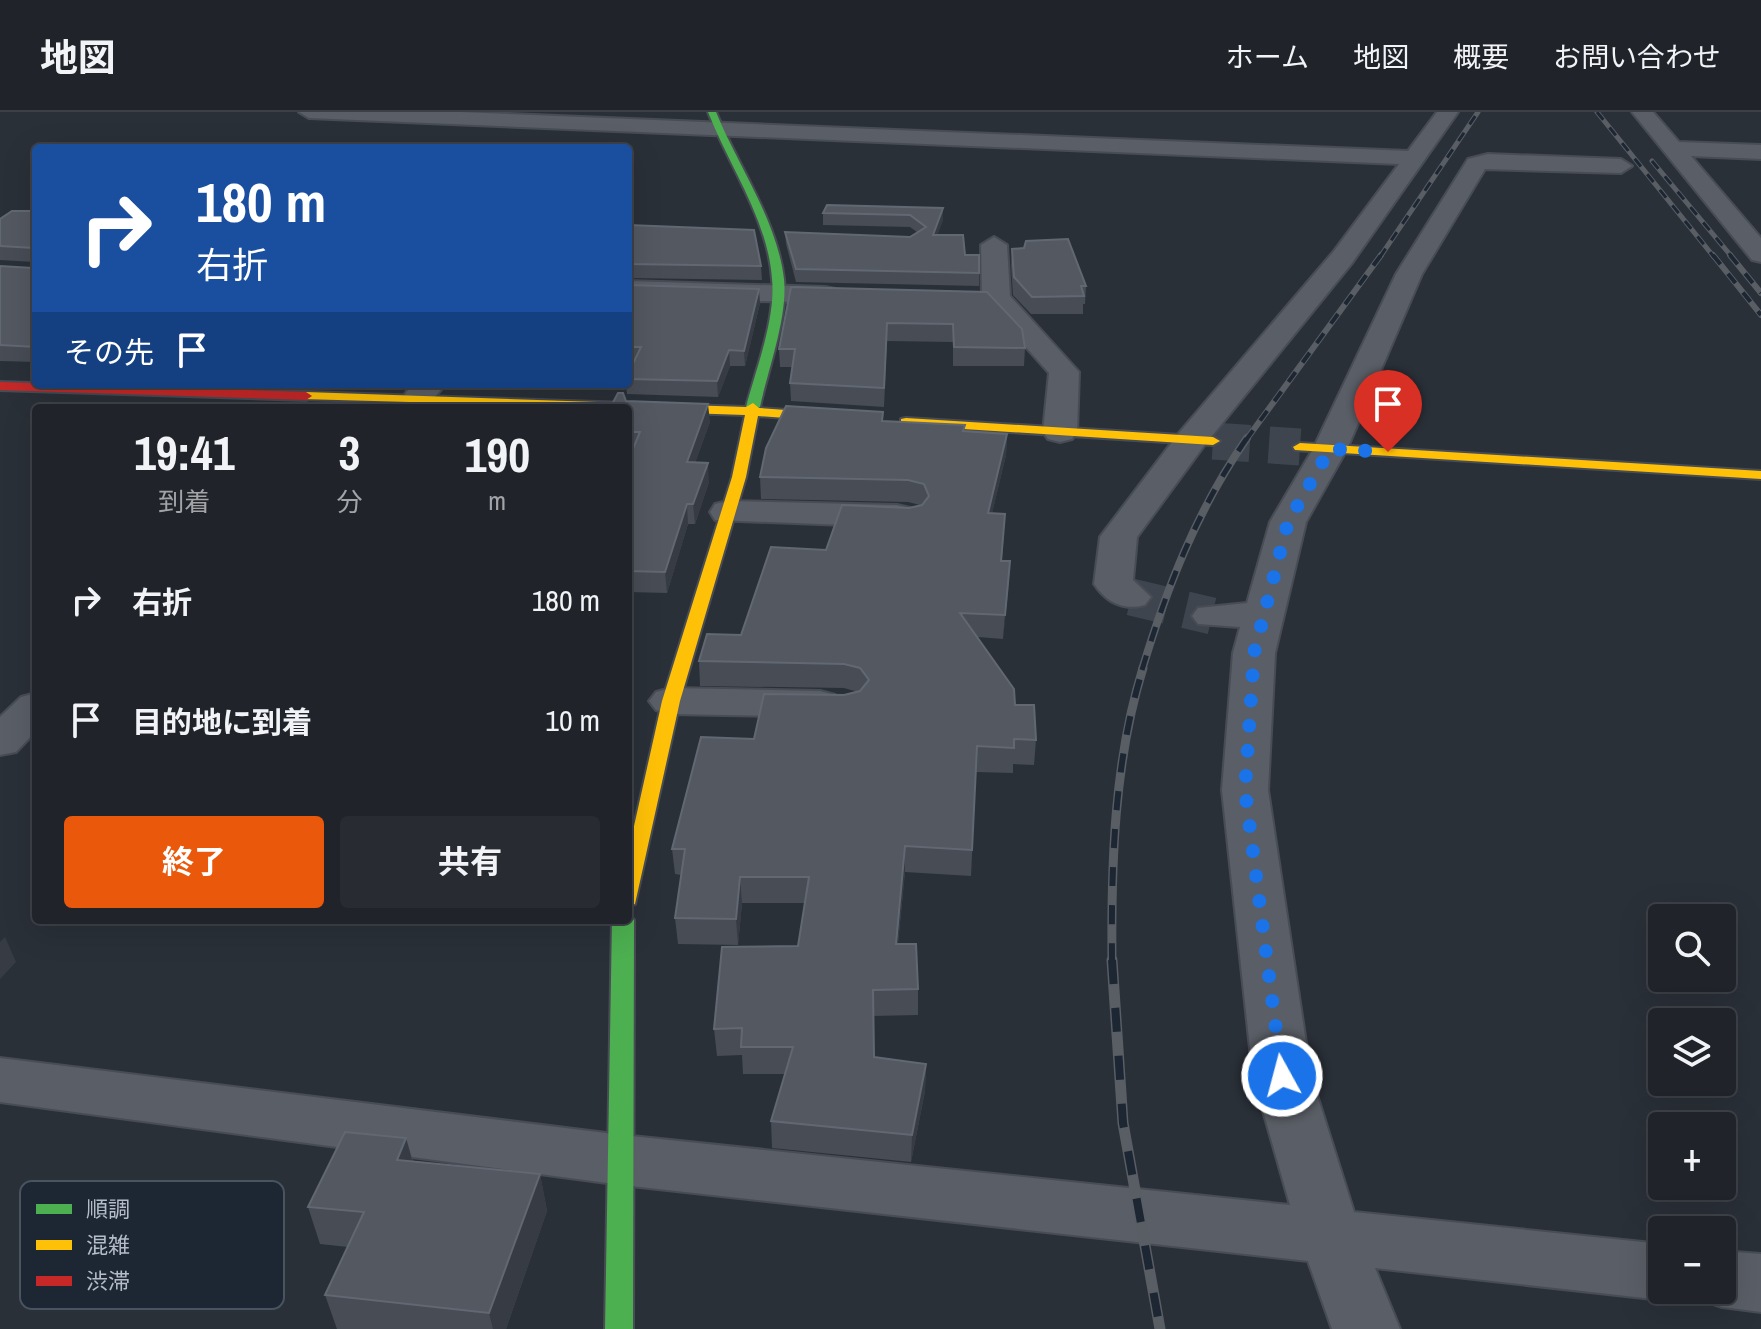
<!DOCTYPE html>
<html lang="ja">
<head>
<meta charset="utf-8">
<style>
  :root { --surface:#20242a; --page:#282c32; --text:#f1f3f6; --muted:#a2a4a8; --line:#3d4147; --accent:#ea580c }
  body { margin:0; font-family:"Archivo Narrow","Noto Sans JP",sans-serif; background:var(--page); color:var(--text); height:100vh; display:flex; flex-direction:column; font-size:30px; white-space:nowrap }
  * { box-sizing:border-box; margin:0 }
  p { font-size:26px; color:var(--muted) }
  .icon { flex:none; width:44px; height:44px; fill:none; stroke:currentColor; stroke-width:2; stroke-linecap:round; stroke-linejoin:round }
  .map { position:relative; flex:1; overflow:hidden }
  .panel { position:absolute; left:32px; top:292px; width:600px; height:520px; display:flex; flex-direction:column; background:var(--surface); border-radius:8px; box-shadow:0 8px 32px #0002,0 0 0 2px var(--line) }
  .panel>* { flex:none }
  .guide { position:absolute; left:32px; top:32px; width:600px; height:244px; border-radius:8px; box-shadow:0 8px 32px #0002,0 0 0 2px var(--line); background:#1a4fa0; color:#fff; overflow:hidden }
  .tools { position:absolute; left:1648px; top:792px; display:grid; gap:16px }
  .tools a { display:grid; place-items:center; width:88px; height:88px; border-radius:8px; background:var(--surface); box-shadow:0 8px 32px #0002,0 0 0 2px var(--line); font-size:40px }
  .pin { position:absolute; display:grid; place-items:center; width:68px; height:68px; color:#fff; margin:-82px -34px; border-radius:50% 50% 50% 0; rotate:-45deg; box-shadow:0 0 8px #0007 }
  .pin .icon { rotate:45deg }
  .me { position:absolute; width:88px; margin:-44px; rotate:353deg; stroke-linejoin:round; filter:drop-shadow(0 0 6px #0008) }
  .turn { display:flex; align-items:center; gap:28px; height:168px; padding:0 32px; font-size:36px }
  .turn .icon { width:104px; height:104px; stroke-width:2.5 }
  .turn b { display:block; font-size:56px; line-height:68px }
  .then { display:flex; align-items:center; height:76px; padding:0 32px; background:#0003; gap:16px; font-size:30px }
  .eta { display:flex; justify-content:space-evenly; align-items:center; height:136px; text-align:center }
  .eta b { font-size:48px; font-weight:700; line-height:56px }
  .action { display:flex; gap:16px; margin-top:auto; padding:16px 32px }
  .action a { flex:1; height:92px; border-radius:8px; background:var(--accent); color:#fff; font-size:32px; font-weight:700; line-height:92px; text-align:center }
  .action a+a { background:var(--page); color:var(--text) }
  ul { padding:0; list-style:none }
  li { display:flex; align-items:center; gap:24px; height:120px; padding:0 32px }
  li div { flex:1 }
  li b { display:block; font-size:30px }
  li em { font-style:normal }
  header { display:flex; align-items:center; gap:48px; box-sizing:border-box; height:112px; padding:0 40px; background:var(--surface); border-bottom:2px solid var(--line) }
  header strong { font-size:38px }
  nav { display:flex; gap:44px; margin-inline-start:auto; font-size:28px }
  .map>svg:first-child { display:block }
</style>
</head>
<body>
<header>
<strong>地図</strong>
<nav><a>ホーム</a><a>地図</a><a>概要</a><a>お問い合わせ</a></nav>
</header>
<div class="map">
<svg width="1761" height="1217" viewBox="0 0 1761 1217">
  <rect width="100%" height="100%" fill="#2a3038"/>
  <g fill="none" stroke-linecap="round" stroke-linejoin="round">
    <path stroke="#3f454e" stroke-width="37" stroke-dasharray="37 19" stroke-linecap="butt" d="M1131 485 1212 504"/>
    <path stroke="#3f454e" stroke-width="37" stroke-dasharray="37 19" stroke-linecap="butt" d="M1213 329 1300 335"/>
    <defs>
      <path id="street" d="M299 0H461L1408 39 1437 0H1458L1352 151 1203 335 1137 425 1133 468 1151 485 1145 493C1123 499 1106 490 1094 472L1100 425 1106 417 1179 321 1334 139 1399 52 309 6Z
        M1632 0H1653L1679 30 1761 33V47L1691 44 1761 126V150L1752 148Z
        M1488 42 1621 47 1632 54 1621 61 1485 57 1422 162 1347 337 1306 410 1275 541 1268 678 1311 964 1354 1100 1662 1132V1178L1685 1180 1662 1188 1375 1156 1400 1217H1332L1308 1149 622 1073 0 990V946L622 1023 1290 1093 1253 964 1222 678 1233 541 1240 515 1198 512 1192 504 1198 496 1247 491 1270 410 1313 337 1396 162 1468 47Z
        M994 125 1007 133 1010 184 1079 260 1077 320 1072 327 1060 330 1048 327 1043 320 1049 261 982 186 981 133Z
        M628 169 825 175 835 177 839 183 835 189 825 191 628 185Z
        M413 272H445C433 288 427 299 406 294L401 287Z
        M728 389 897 393 910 396 915 404 910 412 897 415 715 408 710 400 715 392Z
        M671 576 820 579 835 583 842 592 835 601 820 605 671 602 656 598 649 589 656 580Z
        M36 581V619L16 640 0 643V605L21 585Z
        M1722 1139 1761 1142V1200L1722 1195 1699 1187 1695 1178H1722Z"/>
      <path id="fast" d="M708 0H716C738 54 777 108 784 167 788 205 768 257 760 295L753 299 746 295C756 257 776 206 772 167 768 108 729 54 708 0Z
        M628 802 634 808 633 1217H605L612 808H628Z"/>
      <path id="slow" d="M306 280 746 295 753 291 759 296 841 302 848 306 841 310 758 304 746 365 680 589 635 792 628 794V741L662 589 732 365 745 303 628 299V296L301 287V281Z
        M906 306 1213 325 1220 329 1213 333 901 313V307Z
        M1300 331 1761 359V367L1295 338 1293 335Z"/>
      <path id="jam" d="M0 270 306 280 312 284 306 288 0 278Z"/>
    </defs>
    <use href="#street" stroke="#484c55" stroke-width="4"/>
    <use href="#fast" stroke="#484c55" stroke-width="4"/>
    <use href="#slow" stroke="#484c55" stroke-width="4"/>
    <use href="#jam" stroke="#484c55" stroke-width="4"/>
    <use href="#street" fill="#5a5e66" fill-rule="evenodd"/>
    <use href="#fast" fill="#4caf50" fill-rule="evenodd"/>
    <use href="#slow" fill="#ffc107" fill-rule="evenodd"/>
    <use href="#jam" fill="#c62828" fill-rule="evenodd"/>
    <defs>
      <path id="rail-far4" d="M1597 0 1714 145
        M1652 49 1732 145
        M1380 145 1478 0"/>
      <path id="rail-far3" d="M1713 143 1761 203
        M1730 143 1761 181
        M1246 328 1381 143"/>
      <path id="rail-far2" d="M1142 558C1167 475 1197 398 1247 326"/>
      <path id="rail-far1" d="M1112 850C1111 753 1114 649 1143 556"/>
      <path id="rail" d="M1112 848 1123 1011 1160 1217"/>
    </defs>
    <use href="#rail-far4" stroke="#595d64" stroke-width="5"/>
    <use href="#rail-far3" stroke="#595d64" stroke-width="6"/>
    <use href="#rail-far2" stroke="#595d64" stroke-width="8"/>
    <use href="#rail-far1" stroke="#595d64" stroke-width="9"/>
    <use href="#rail" stroke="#595d64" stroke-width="11"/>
    <use href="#rail-far4" stroke="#1d2633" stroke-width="3" stroke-dasharray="10" stroke-linecap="butt"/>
    <use href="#rail-far3" stroke="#1d2633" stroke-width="4" stroke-dasharray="12" stroke-linecap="butt"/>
    <use href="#rail-far2" stroke="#1d2633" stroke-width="5" stroke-dasharray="15" stroke-linecap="butt"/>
    <use href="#rail-far1" stroke="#1d2633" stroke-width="6" stroke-dasharray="19" stroke-linecap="butt"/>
    <use href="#rail" stroke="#1d2633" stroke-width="8" stroke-dasharray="24" stroke-linecap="butt"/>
  </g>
  <path fill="#474c55" d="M943 96V108L937 123 965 143 979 161V174L796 170 786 132 785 120 910 125 917 120 910 115 823 113V101Z
    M36 99V250L0 249V154L33 156 34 150 0 148V107Z
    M628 113 761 154 762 168 628 166Z
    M1012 137 1086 174 1085 192H1083V202H1031L1013 183 1011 153Z
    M628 173 760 191 745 254H730L718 285 627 282 626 272H628V262L633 251H628Z
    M987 180 1025 236 1024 254H953V230L887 229 884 295 791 289 790 271 792 255H780L779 237Z
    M308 272H410L407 275Z
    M445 272H516L512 278 446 276Z
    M626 289 710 310 695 351 709 370 695 412H688L667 481 628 480V349L632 339H628V296Z
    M883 309 965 313 964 319 1007 322 1006 343 992 401 1005 402 1002 449H1010L1003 527 978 525 1036 628 1034 653 1013 652V661L976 660 971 764 905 760 898 832 918 877V903L873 904 874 945 926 952 925 979 911 1050 772 1036 771 1009 785 962H743L742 943 717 944 714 917 798 834 805 791H742L738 833 678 832 675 806 681 763 675 762 672 737 754 627 844 583 858 580 844 576 700 574 699 549 741 523 826 438 909 396 920 393 908 390 761 387 760 365Z
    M406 1026 413 1049 540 1062 547 1099 506 1217H337L325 1183 348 1135 320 1132 308 1095Z"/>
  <path fill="#373c44" d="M943 96V108L933 135V123Z
    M759 177 760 191 745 254 744 239Z
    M729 238 730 254 718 285 717 269Z
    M708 292 710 310 688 370 687 350Z
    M1007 322 1006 343 987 423 988 401Z
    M708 351 709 370 695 412 693 392Z
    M687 392 688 412 667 481 665 460Z
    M1010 449 1009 472 1003 527 1005 503Z
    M905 734V760L895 859 896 832Z
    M740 765 742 791 738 833 736 807Z
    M5 825 16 850 0 867V830Z
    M926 952 925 979 911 1050 912 1023Z
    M406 1026 416 1063 397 1048Z
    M540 1062 547 1099 506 1217H493L489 1201Z"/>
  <path fill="#535861" stroke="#626872" stroke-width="2" d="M827 93 943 96 933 123H963L965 143H979V161L796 157 785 120 910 125 926 115 910 103 823 101Z
    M12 99H36V235L0 233V154L33 156 34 136 0 134V107Z
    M628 113 754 118 761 154 628 152Z
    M1068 127 1086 174H1081L1084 184 1032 185 1014 165 1012 137 1024 136 1026 129Z
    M628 173 759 177 744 239 729 238 717 269 628 267V262L641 235H628Z
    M791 175 987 180 1022 217 1025 236 954 235 953 212 887 211 884 276 790 271 795 237H779Z
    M618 281H623L626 289 708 292 687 350 708 351 693 392H687L665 460 628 459V349L640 320H628V296H610Z
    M786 294 883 300 882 309 965 313 963 319 1007 322 988 401 1005 402 1001 449H1010L1005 503 960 501 1014 577 1015 593H1034L1036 628 1014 627V636L977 634 972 738 905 734 896 832H916L918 877 873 878 874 945 926 952 912 1023 771 1009 793 935H741L742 916 714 917 722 835 798 834 809 765H740L736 807 675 806 685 737H672L701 625 754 627 764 582 844 583 860 579 869 568 860 556 844 552 699 549 707 522 741 523 771 435 826 438 842 393 909 396 922 393 929 384 924 372 908 368 760 365 766 336Z
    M345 1020 406 1026 397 1048 540 1062 489 1201 325 1183 364 1100 308 1095Z"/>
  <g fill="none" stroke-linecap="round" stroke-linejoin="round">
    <path stroke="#1a73e8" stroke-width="14" stroke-dasharray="0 25.2" d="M1282 964 1245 678 1254 541 1288 410 1330 337 1388 340"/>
  </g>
  <rect x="20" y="1069" width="264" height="128" rx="12" fill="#1d2633" stroke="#4a5360" stroke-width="2"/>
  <rect x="36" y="1092" width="36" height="10" fill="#4caf50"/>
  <rect x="36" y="1128" width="36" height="10" fill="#ffc107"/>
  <rect x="36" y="1164" width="36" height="10" fill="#c62828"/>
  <g font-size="22" fill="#b4bcc9">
    <text x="86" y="1105">順調</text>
    <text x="86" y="1141">混雑</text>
    <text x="86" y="1177">渋滞</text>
  </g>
</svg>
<div class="tools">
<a><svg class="icon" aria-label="search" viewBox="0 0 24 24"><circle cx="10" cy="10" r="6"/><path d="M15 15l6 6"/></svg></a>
<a><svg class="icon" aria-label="layers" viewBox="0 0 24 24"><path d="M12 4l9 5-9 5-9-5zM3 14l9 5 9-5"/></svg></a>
<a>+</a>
<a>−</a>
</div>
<div class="pin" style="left:1388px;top:340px;background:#d93025"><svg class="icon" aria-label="arrive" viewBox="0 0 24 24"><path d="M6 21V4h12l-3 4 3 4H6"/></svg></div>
<svg class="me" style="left:1282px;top:964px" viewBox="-20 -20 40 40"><circle r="17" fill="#1a73e8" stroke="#fff" stroke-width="3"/><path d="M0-11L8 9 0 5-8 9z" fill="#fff"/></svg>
<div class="guide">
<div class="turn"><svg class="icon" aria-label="right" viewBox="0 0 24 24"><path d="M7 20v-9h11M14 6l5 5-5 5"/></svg><div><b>180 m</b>右折</div></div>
<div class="then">その先<svg class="icon" aria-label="arrive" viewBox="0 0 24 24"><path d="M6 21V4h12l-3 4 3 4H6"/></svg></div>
</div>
<section class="panel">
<div class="eta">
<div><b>19:41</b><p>到着</p></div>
<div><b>3</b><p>分</p></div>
<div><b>190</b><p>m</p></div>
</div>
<ul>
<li><svg class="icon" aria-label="right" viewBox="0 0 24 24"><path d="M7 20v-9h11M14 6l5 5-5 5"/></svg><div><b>右折</b></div><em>180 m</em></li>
<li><svg class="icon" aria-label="arrive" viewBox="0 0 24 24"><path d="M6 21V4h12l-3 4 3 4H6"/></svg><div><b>目的地に到着</b></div><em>10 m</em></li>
</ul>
<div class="action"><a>終了</a><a>共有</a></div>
</section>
</div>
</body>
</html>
